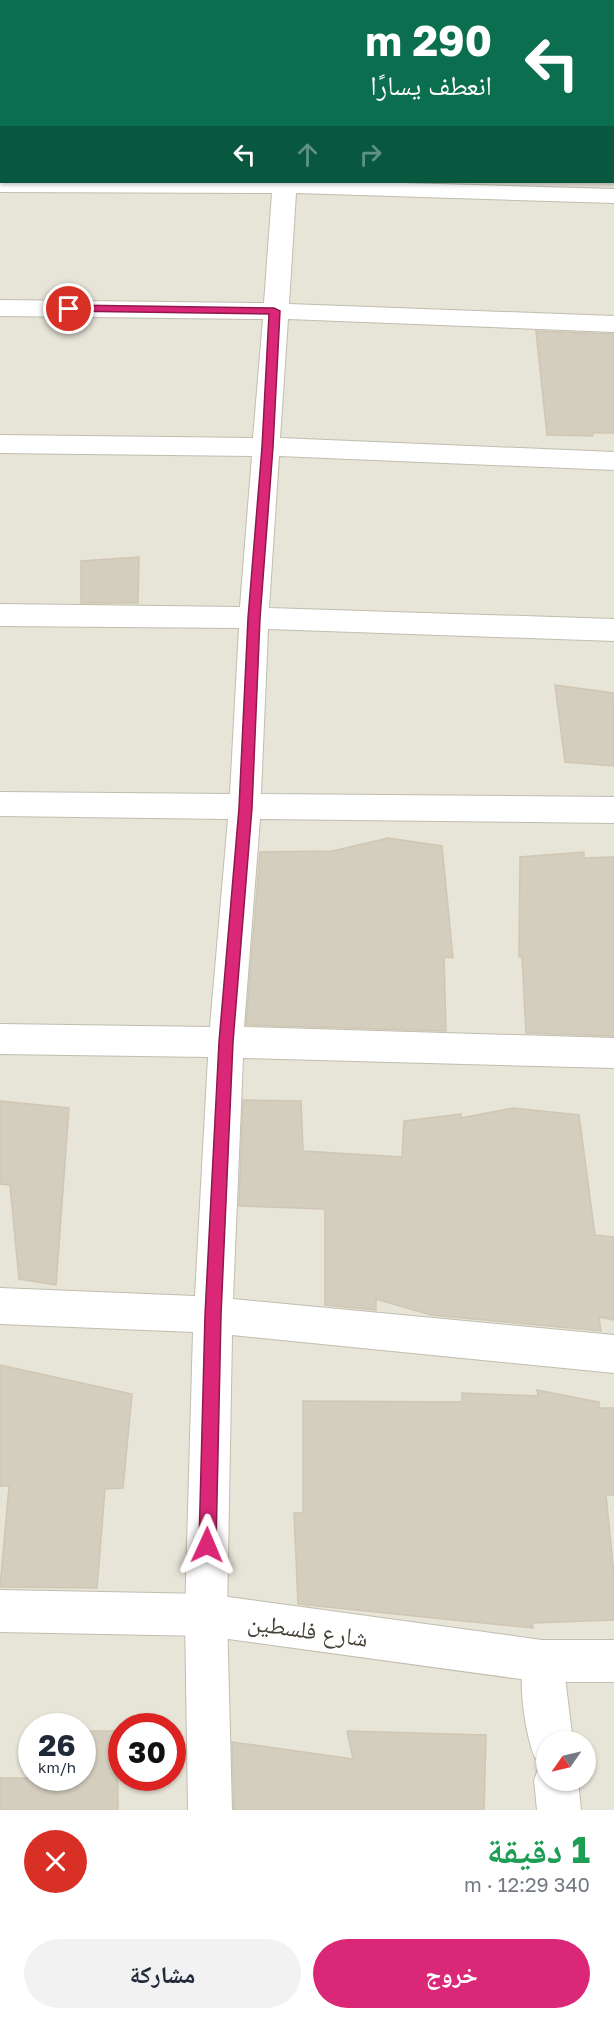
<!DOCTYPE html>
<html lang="ar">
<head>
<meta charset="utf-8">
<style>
  :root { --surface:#fff; --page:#f2f2f3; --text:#1f2937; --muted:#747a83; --accent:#db2777 }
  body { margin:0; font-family:"Golos Text","Noto Naskh Arabic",sans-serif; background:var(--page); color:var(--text); direction:rtl; height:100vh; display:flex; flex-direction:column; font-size:22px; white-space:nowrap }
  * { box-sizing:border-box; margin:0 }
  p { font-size:20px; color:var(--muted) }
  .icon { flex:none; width:33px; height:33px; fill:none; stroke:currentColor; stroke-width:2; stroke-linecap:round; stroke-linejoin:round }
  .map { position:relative; height:1810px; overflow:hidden; direction:ltr }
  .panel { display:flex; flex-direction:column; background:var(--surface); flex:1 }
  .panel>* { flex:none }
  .hud { position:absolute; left:0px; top:0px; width:615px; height:183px; box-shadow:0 2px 4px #0004; direction:rtl; background:#0b6e4f; color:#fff; overflow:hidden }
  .needle { width:39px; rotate:236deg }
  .tools { position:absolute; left:536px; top:1731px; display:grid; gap:12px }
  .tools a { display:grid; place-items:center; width:60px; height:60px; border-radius:50%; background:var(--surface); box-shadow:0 2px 4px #0004; font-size:30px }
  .speed { position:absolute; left:18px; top:1713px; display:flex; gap:12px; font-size:30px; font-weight:700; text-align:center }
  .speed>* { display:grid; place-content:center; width:78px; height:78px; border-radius:50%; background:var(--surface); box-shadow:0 2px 4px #0004; line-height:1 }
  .speed small { font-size:15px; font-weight:400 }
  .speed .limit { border:9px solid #d22; background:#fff; color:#111 }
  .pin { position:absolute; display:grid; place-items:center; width:51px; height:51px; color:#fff; margin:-26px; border:3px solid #fff; border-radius:50%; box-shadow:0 2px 6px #0007 }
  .me { position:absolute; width:66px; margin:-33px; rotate:1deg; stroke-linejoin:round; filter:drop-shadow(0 0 4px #0008) }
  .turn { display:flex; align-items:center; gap:21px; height:126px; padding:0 24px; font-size:27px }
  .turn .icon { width:78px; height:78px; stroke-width:2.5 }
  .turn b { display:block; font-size:42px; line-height:51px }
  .lanes { display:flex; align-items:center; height:57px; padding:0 24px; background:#0003; justify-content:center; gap:30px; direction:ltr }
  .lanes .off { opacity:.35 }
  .round { display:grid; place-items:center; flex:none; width:63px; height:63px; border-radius:32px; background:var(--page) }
  .overview { display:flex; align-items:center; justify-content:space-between; height:102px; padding:0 24px }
  h1 { font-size:36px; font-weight:700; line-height:45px; color:#1e9e55 }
  .button { display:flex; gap:12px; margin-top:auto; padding:12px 24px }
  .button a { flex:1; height:69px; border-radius:36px; background:var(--accent); color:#fff; font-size:24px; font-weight:700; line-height:69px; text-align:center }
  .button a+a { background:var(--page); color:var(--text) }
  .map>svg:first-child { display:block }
</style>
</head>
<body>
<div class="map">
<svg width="614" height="1810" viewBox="0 0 614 1810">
  <rect width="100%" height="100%" fill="#f3f1e9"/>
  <path fill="#e7e4d8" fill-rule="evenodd" d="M0 0H614V1810H0ZM2 2H614V182H2ZM32 1726H82V1778H32ZM122 1726H172V1778H122ZM546 1742H585V1780H546Z"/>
  <path fill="#d4cebf" stroke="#cfc7b3" stroke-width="1.5" d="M536 331 614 334V433H592L593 436 547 435Z
    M139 557 138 603H81V561Z
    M555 685 613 693 614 766 565 762Z
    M388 838 442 846 453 958 444 957 446 1031 246 1025 260 852 333 851Z
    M584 852V858L614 857V1036L526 1033 522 957H519L520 857Z
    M243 1100 301 1101 303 1151 402 1157 404 1121 461 1114V1118L513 1108 579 1115 595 1235 614 1237V1320L599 1317 601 1331 431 1315 376 1299V1310L325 1305V1209L239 1206Z
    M0 1101 69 1108 56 1285 19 1279 10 1185 0 1184Z
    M0 1365 132 1394 123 1488 105 1489 97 1588 0 1587 9 1486H0Z
    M537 1390 599 1402V1408H614V1495H606L614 1575V1620L532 1623 533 1628 298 1604 294 1513H303V1401L462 1402V1393L538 1396Z
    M82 1731H117L118 1810H0V1778H82Z
    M347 1731 486 1735 484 1810H234L232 1742 353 1759Z"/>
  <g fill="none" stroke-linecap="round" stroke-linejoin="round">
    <defs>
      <path id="minor" d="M94 0H139L93 2Z
        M286 0H308L286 2Z
        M0 2H2V14H0Z
        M0 72H2V86H0Z
        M0 178 2 182H369L614 189V203L296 193 289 304 614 316V332L288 319 280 438 614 452V470L279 456 269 608 614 619V641L268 629 261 794 614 797V823L260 819 244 1027 614 1038V1068L243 1058 233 1299 614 1335V1373L232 1335 227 1615 232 1810H188L185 1615 193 1332 0 1324V1288L195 1296 208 1057 0 1054V1024L210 1027 228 819 0 816V792L230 794 239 628 0 626V604L240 607 252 456 0 453V435L253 438 263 319 0 316V300L264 303 272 193 0 192Z
        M542 1640 557 1646 563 1661 573 1742H546V1780H578L581 1810H537L534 1780 540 1764 546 1762 535 1758C524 1731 516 1672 527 1646Z"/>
      <path id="tertiary" d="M0 1590 206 1594 542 1640H614V1682H542L206 1636 0 1632Z"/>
    </defs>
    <use href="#minor" stroke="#c1bdaf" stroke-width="2"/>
    <use href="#tertiary" stroke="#c1bdaf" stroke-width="2"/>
    <use href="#minor" fill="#fff" fill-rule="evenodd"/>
    <use href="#tertiary" fill="#fff" fill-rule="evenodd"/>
  </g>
  <path fill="#db2777" stroke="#8e194d" stroke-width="1.5" d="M69 305 274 308 280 311 273 447 260 618 252 808 233 1042 221 1315 216 1545 213 1552 207 1554 201 1552 199 1545 205 1315 219 1042 239 808 248 618 262 447 269 314 65 311V306Z"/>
  <g text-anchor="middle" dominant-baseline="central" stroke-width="6" stroke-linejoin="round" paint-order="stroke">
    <g font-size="24" fill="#474338" stroke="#fff">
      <text transform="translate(308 1629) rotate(8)">شارع فلسطين</text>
    </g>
  </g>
</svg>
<div class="tools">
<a><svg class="needle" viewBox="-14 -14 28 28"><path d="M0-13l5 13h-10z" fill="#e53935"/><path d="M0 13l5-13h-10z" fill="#747a83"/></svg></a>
</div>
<div class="speed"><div>26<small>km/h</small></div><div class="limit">30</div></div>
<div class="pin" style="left:69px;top:309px;background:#d93025"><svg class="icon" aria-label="arrive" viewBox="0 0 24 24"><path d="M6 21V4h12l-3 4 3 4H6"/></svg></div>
<svg class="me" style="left:207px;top:1545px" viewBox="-20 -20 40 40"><path d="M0-17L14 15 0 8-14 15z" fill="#db2777" stroke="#fff" stroke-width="4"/></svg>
<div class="hud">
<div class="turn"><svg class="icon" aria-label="left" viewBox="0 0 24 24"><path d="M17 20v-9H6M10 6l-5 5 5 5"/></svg><div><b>290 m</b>انعطف يسارًا</div></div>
<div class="lanes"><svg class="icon" aria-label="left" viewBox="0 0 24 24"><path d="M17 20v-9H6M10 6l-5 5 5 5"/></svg><svg class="icon off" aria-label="ahead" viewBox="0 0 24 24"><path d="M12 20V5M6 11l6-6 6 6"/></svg><svg class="icon off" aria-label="right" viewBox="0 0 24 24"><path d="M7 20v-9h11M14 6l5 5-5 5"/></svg></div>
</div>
</div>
<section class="panel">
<div class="overview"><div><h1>1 دقيقة</h1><p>340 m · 12:29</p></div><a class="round" style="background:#d93025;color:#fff"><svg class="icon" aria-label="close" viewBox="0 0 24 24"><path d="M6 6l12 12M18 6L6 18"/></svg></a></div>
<div class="button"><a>خروج</a><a>مشاركة</a></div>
</section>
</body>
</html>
